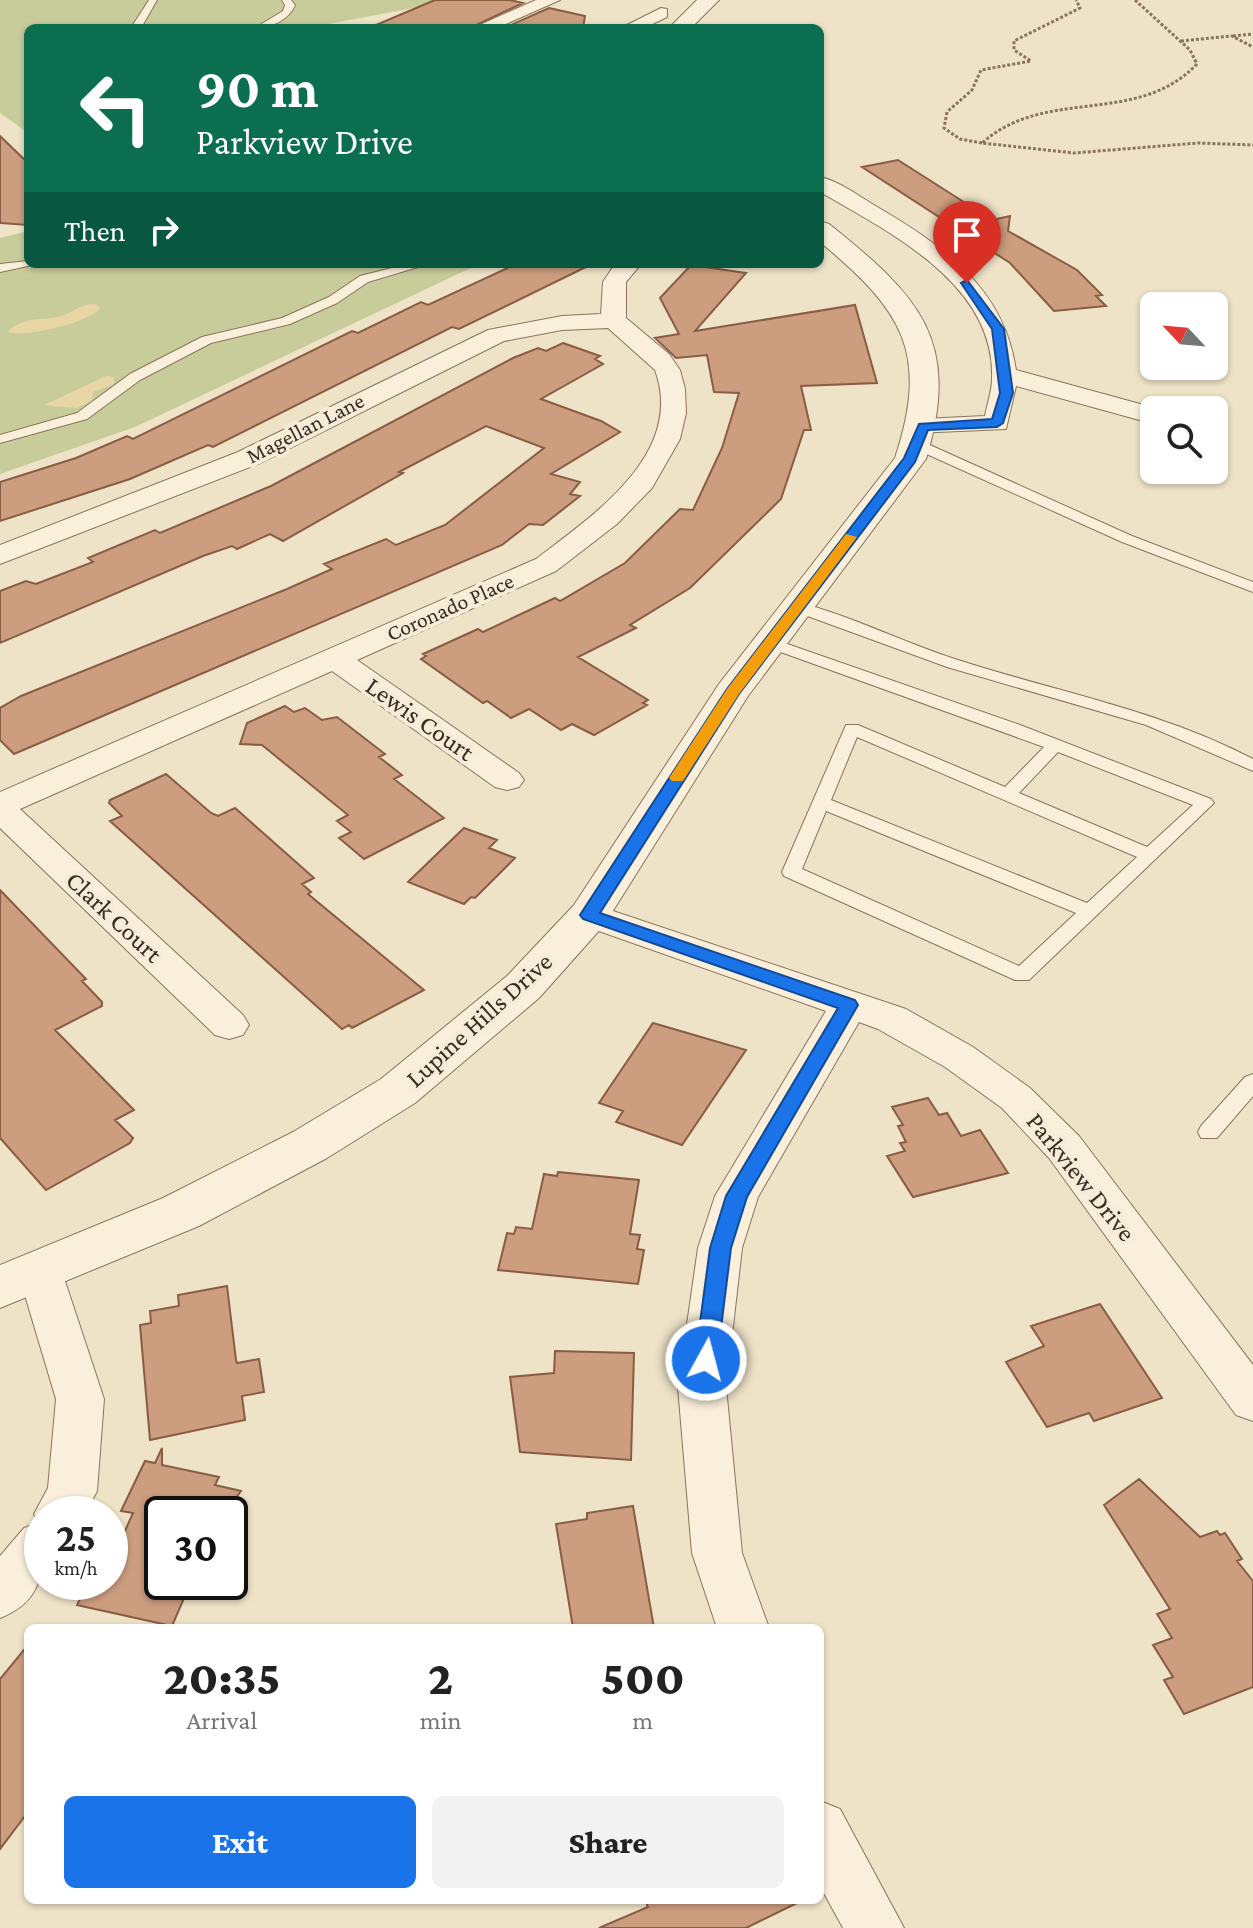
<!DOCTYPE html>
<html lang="en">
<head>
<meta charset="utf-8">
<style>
  :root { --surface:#fff; --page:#f2f2f2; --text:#222; --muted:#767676; --accent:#1a73e8 }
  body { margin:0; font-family:"Crimson Pro",serif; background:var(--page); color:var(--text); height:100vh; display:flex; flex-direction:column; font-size:30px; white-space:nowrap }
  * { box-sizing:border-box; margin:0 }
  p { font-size:26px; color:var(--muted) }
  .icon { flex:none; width:44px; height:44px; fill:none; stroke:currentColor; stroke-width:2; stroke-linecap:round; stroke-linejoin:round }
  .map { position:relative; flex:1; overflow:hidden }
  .sheet { position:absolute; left:24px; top:1624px; width:800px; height:280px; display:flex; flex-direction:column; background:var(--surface); border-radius:12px; box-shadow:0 2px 6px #0004 }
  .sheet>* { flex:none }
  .hud { position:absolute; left:24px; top:24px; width:800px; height:244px; border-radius:12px; box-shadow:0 2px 6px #0004; background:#0b6e4f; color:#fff; overflow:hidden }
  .needle { width:52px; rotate:296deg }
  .tools { position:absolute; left:1140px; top:292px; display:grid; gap:16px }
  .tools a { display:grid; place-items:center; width:88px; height:88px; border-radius:12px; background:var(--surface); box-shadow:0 2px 6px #0004; font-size:40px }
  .speed { position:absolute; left:24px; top:1496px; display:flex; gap:16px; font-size:40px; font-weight:700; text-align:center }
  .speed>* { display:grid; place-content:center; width:104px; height:104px; border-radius:50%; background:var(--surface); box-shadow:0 2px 6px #0004; line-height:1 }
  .speed small { font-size:20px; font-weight:400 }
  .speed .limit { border:4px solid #111; border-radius:12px; background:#fff; color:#111 }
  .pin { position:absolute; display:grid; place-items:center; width:68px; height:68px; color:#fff; margin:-82px -34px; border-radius:50% 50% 50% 0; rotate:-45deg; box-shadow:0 0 8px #0007 }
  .pin .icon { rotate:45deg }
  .me { position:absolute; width:88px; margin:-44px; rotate:7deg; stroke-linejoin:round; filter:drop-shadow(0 0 6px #0008) }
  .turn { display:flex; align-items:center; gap:28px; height:168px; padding:0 40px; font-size:36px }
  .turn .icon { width:104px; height:104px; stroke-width:2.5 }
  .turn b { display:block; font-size:56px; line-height:68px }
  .then { display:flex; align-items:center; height:76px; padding:0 40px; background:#0003; gap:16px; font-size:30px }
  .eta { display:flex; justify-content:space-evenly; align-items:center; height:136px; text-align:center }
  .eta b { font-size:48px; font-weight:800; line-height:56px }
  .action { display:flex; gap:16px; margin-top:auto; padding:16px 40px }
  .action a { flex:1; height:92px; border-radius:12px; background:var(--accent); color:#fff; font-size:32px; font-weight:800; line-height:92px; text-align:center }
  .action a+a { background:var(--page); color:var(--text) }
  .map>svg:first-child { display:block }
</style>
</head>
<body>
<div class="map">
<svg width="1253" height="1928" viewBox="0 0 1253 1928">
  <rect width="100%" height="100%" fill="#eee2c7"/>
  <path fill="#c8cc9b" d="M0 0H436L419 7 307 28H28V133L0 113Z
    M28 231V264H479L135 427 0 474V238Z"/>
  <path fill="#e9d6a5" d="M95 304 100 308C91 322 26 338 8 332 22 315 46 322 64 315 76 310 81 304 95 304Z
    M106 376 114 377V384L93 392 92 401 76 408 44 405Z"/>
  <path fill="#cc9d7e" stroke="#895d43" stroke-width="2" d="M435 0H510L523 3 470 28H369Z
    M549 8 585 16 583 28H504Z
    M0 136 28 163V225L0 223Z
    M898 160 992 220 1010 216 1008 231 1077 270 1102 295 1096 296 1106 306 1054 311 1010 263 862 167Z
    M516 264H592L459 329 452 327 213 447 208 445 130 479 0 521V482L76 458 127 436 133 439 352 331 358 333 421 302 428 305Z
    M691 265 746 273 695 331 855 305 877 383 801 386 811 430H804L781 499 690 588 630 625 636 628 578 657 648 700 643 703 647 705 594 735 572 724 561 730 529 709 511 718 487 701 483 703 421 659 426 656 423 654 478 629 483 632 555 598 560 601 625 563 680 509 693 510 722 448 739 393 714 392 707 355 676 358 655 338 679 334 660 298Z
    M563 343 600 356 595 359 603 364 541 399 601 421 620 432 551 474 580 482 570 494 580 496 543 525 529 524 502 545 14 754 0 740V708L21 696 287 589 332 569 324 564 386 539 396 545 445 525 544 448 486 426 399 472 403 473 283 541 270 534 237 549 232 546 203 556 0 643V591L26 581 36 584 93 562 88 558 155 530 160 533 271 486 513 358 538 348 546 351Z
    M285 706 294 712 305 708 322 720 337 717 385 754 379 757 402 775 394 779 444 818 364 859 339 838 351 832 337 821 348 815 262 745 240 744 247 723Z
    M166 774 211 813 218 816 235 808 314 878 302 884 311 892 308 894 424 990 352 1028 349 1025 342 1029 110 821 122 816 109 803 110 800Z
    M464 828 497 840 489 848 515 858 475 898 471 897 464 904 408 882Z
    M0 890 86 979 82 981 102 1002V1006L55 1030 134 1110 115 1120 133 1138 130 1143 46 1190 0 1138Z
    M653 1023 746 1050 682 1145 616 1122 623 1111 599 1103Z
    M928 1098 939 1115 947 1113 961 1136 980 1130 1008 1173 913 1197 887 1156 905 1151 900 1143 906 1142 898 1126 903 1125 892 1107Z
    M558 1172 639 1180 630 1234 640 1235 637 1249 644 1250 638 1284 498 1270 507 1233 514 1234 516 1227 532 1229 544 1174 557 1176Z
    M227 1286 236 1360 237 1363 259 1359 264 1392 242 1396 245 1420 150 1440 140 1325 151 1323 150 1311 179 1306 178 1295Z
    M1100 1304 1162 1398 1094 1421 1089 1413 1047 1427 1006 1362 1044 1346 1031 1326Z
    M555 1351 634 1353 631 1460 520 1452 510 1377 554 1373Z
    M162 1448V1465L219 1477 215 1485 241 1491 224 1514H162V1582H191L172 1626 77 1605 88 1582H110V1564L133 1513 121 1511 145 1461 155 1463Z
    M1139 1479 1200 1537 1217 1531 1220 1535 1225 1533 1242 1559 1237 1561 1253 1581V1687L1184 1714 1164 1680 1173 1677 1153 1645 1172 1638 1157 1614 1170 1609 1104 1505Z
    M633 1506 654 1628H573L556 1524 587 1519V1513Z
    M28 1645V1812L0 1849V1679Z
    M645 1900H803L746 1928H599L648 1907Z"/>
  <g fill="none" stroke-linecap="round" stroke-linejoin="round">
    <defs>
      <path id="service" d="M149 0H157L141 28H131Z
        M282 0H291L295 5C289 20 271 28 255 28L283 11 285 5Z
        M28 261V264H37L0 272V264Z
        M408 264H428L368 282 337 303 290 324 211 343 140 380 87 419 0 443V435L77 413 130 374 202 337 282 318 329 297 360 276Z
        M911 441H921L1132 536 1253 582V592L1122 542 911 447Z
        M797 602C852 616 904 643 958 660 1057 692 1160 710 1253 759V771L1146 725 947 667 791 610V604Z
        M770 638 1020 725 1211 799 1214 803 1029 980H1015L784 876 782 872 846 725H858L1005 787 1044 747 764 646 762 643ZM857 737 1137 857 1087 903 831 800ZM1058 752 1193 805 1147 847 1019 793ZM826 811 1076 913 1019 966 802 869Z
        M1253 1074V1096L1217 1138H1201L1198 1132 1201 1126 1245 1077Z"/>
      <path id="minor" d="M536 0H560L497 28H473Z
        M661 8 667 9V17L644 28H621Z
        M820 177C839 181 857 195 874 205 942 245 1004 287 1016 370L1162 410H1154V424L1016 386 1006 429 914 433 910 427 914 421 923 419 985 416C987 404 992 391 992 379 996 284 889 232 820 192Z
        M615 264H641L626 282V318L669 354 680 370 685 389 686 413 680 439 652 488 617 524 556 571 357 660 519 773 524 780 519 787 507 790 495 787 332 671 20 809 243 1015 249 1025 243 1035 229 1039 215 1035 0 828V792L536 559C592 516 686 454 655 370L608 328 562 330 504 341 258 464 0 564V545L238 452 488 330 562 316 601 314 603 282Z
        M589 903 906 1009 973 1047 1030 1088 1079 1136 1253 1365V1421L1236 1415 1049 1158 1002 1108 945 1067 878 1029 859 1022 758 1197 742 1248 726 1387 742 1553 769 1628H717L692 1553 678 1387 698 1248 715 1196 826 1011 576 923 571 915 576 907Z
        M40 1254 56 1260 62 1272 104 1399 97 1491 85 1514H42C42 1560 51 1598 0 1618V1556L24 1528 38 1523 34 1514 48 1488 56 1399 18 1272 24 1260Z
        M820 1801 840 1809 904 1928H843L820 1886Z"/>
      <path id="tertiary" d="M697 0H719L691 28H669Z
        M820 221 829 224C919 296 962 340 926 459L748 696 604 925 539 998 415 1103 327 1158 199 1226 0 1308V1265L163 1198 293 1132 381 1079 507 976 574 905 719 684 895 458C930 352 902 310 820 242Z"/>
    </defs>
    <use href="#service" stroke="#8a745d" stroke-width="2"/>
    <use href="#minor" stroke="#8a745d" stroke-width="2"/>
    <use href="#tertiary" stroke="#8a745d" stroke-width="2"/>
    <path stroke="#8a745d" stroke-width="3" stroke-dasharray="3 2" stroke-linecap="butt" d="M1135 0 1190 50 1197 64C1137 127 1046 86 982 143L1074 153 1198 143 1253 145
      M1233 36 1253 34
      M1181 41 1232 36 1253 47
      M982 143 960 139 944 128 947 112 972 90 981 70 1031 61 1014 50V41L1080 8 1076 0"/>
    <use href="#service" fill="#f9efdb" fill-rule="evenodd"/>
    <use href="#minor" fill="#f9efdb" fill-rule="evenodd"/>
    <use href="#tertiary" fill="#f9efdb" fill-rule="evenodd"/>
  </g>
  <path fill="#1a73e8" stroke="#114b97" stroke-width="2" d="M967 280 1004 329 1013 393 1003 423 997 427 928 430 915 462 739 694 600 913 855 1000 858 1005 747 1197 731 1248 717 1360 714 1366H698L695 1360 710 1248 726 1196 838 1008 583 919 580 915 727 689 904 458 919 424 992 419 1000 393 992 329 961 283Z"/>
  <path fill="#f59e0b" d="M846 534 857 537 739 694 683 781H672L669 778 727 689Z"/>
  <g text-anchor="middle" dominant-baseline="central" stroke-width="8" stroke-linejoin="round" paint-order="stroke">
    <g font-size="22" fill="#3a2c20" stroke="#f6ecd7">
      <text transform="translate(305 428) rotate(-27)">Magellan Lane</text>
      <text transform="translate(450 607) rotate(-24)">Coronado Place</text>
    </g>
    <g font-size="26" fill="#3a2c20" stroke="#f6ecd7">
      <text transform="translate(420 719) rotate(35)">Lewis Court</text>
      <text transform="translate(114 917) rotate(43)">Clark Court</text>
      <text transform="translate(479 1020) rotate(-42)">Lupine Hills Drive</text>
      <text transform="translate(1081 1177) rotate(51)">Parkview Drive</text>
    </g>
  </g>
</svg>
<div class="tools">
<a><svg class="needle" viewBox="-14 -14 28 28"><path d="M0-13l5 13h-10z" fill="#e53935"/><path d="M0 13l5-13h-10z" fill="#767676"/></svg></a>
<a><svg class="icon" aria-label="search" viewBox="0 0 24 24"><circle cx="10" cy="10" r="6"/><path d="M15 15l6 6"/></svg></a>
</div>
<div class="speed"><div>25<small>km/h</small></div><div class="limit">30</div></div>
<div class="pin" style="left:967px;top:283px;background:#d93025"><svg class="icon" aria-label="arrive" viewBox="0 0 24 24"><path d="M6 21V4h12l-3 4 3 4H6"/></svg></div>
<svg class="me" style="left:706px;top:1360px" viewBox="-20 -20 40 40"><circle r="17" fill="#1a73e8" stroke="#fff" stroke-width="3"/><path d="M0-11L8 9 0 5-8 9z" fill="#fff"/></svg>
<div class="hud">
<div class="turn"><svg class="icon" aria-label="left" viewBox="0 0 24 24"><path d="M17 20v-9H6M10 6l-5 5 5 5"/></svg><div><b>90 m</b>Parkview Drive</div></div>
<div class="then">Then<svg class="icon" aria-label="right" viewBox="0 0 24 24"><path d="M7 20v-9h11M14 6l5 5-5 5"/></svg></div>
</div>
<section class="sheet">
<div class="eta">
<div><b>20:35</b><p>Arrival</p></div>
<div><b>2</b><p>min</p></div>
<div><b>500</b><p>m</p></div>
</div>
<div class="action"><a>Exit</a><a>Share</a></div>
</section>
</div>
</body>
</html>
